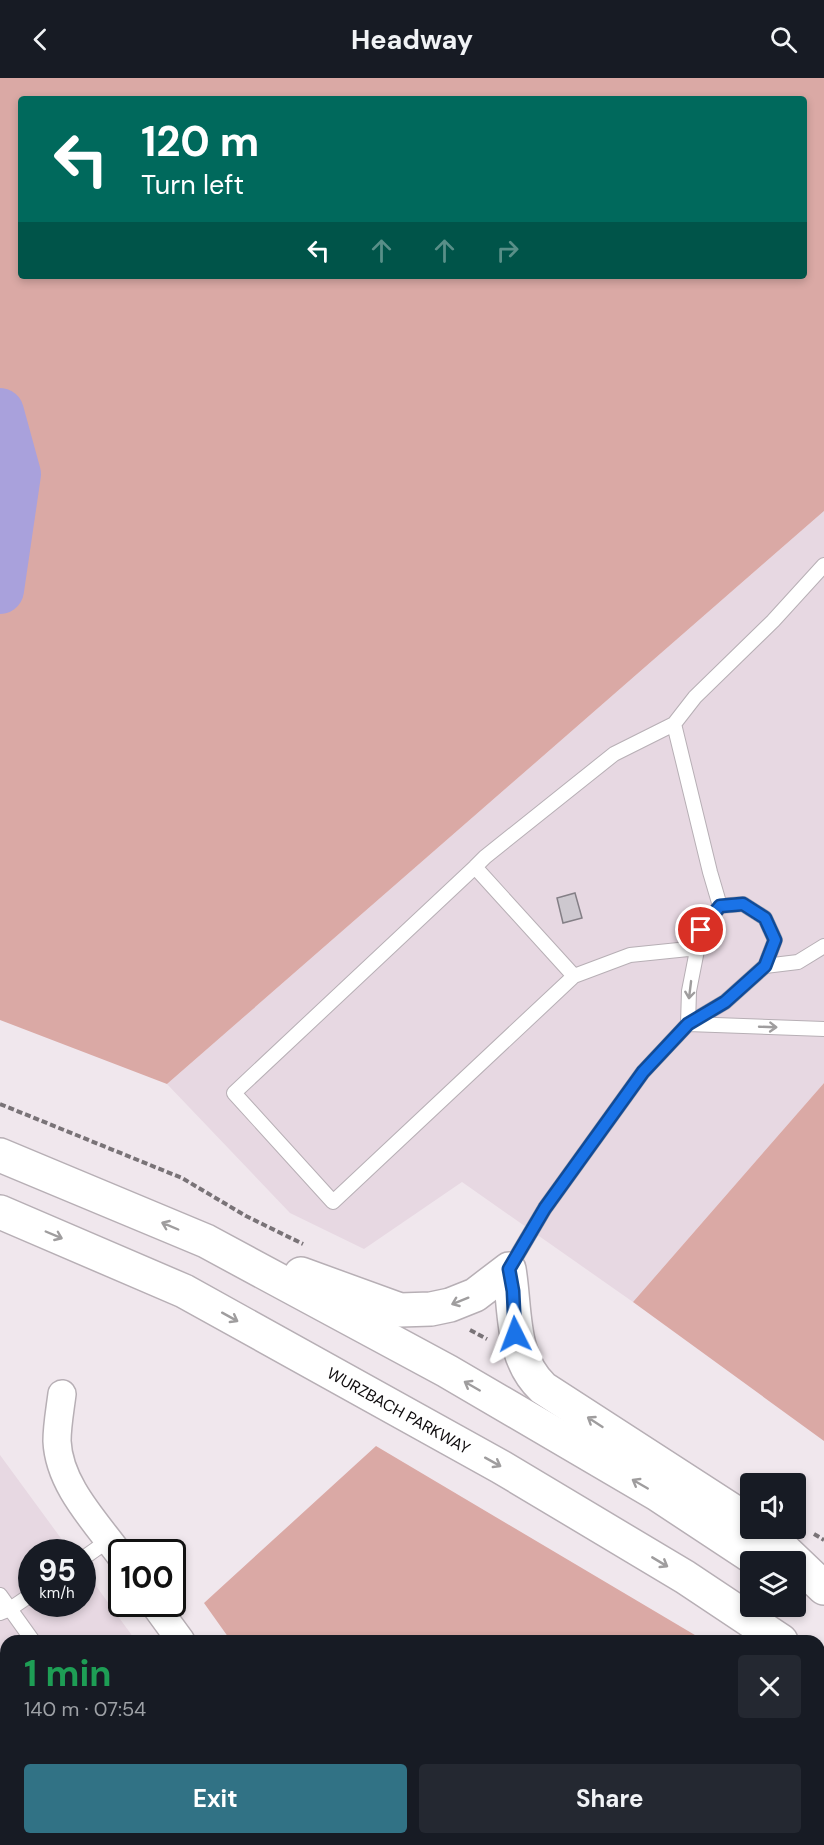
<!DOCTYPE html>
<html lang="en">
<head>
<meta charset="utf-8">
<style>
  :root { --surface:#171b24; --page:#242831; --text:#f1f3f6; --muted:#9ea1a6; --accent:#317285 }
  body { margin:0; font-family:"DM Sans",sans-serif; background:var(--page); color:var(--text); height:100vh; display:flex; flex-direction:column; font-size:22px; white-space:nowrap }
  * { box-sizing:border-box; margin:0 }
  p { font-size:20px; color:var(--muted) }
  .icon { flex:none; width:33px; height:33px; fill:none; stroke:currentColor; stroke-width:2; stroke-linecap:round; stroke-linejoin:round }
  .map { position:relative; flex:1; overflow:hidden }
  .details { position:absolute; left:0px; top:1557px; width:825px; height:210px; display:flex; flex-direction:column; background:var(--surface); border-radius:18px 18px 0 0; box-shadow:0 3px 9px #0003 }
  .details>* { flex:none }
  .top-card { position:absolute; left:18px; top:18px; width:789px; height:183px; border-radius:6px; box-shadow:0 3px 9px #0003; background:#00695c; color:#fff; overflow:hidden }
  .tools { position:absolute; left:740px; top:1395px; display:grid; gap:12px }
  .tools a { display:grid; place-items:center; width:66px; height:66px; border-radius:6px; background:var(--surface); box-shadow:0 3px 9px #0003; font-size:30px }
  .speed { position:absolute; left:18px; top:1461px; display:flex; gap:12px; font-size:30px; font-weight:700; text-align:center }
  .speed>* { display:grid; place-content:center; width:78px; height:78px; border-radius:50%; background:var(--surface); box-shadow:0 3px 9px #0003; line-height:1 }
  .speed small { font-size:15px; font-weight:400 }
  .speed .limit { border:3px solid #111; border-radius:9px; background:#fff; color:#111 }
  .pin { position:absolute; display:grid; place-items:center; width:51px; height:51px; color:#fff; margin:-26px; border:3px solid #fff; border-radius:50%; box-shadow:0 2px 6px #0007 }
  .me { position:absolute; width:66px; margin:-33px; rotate:357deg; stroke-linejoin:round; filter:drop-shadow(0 0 4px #0008) }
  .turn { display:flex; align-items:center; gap:21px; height:126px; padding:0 24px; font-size:27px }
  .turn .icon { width:78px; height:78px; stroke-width:2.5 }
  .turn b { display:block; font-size:42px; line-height:51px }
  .lanes { display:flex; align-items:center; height:57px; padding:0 24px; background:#0003; justify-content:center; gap:30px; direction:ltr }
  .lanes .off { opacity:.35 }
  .round { display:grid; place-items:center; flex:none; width:63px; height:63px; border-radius:6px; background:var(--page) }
  .head { display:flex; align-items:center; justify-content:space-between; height:102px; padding:0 24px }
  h1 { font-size:36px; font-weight:700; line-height:45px; color:#1e9e55 }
  .button { display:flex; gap:12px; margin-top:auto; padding:12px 24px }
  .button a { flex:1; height:69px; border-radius:6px; background:var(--accent); color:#fff; font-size:24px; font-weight:700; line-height:69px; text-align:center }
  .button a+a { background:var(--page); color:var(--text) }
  header { display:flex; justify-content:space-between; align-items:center; height:78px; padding:0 24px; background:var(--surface); font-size:27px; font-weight:700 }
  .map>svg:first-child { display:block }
</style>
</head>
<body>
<header><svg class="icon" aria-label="back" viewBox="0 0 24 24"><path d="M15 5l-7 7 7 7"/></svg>Headway<svg class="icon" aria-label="search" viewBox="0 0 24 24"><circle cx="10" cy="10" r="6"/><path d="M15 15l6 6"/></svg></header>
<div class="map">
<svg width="824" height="1767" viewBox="0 0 824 1767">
  <rect width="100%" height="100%" fill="#f0e7ed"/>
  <path fill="#e7d8e2" d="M824 433V1005L633 1224 462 1104 364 1171 290 1135 167 1006Z
    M0 1377 71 1474H32V1526H82L83 1490 136 1563H6V1761H281L286 1767H0Z"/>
  <path fill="#daa9a5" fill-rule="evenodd" d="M0 0H824V433L167 1006 0 942ZM21 21H804V198H21Z
    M824 1005V1363L633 1224Z
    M376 1368 705 1563H231L204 1525Z
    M819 1636 824 1639V1767H374L370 1761H819Z"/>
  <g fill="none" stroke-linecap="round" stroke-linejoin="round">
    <path stroke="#a9a1dc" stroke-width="48" d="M0 334 17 396 0 512"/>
  </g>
  <path fill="#cdc8cf" stroke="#847f86" stroke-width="1.5" d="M575 815 582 840 563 845 557 820Z
    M0 1644 6 1653V1761H84L88 1767H0Z"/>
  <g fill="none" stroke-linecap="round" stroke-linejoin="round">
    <defs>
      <path id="lane" d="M475 789 574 898 333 1124 234 1015 475 789 485 779 614 676 674 646
        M720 828 710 794 674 646 695 619 773 543 824 487
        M765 888 798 884 824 868
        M574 898 630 877 698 870
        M688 946 824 951
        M509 1191 545 1130 643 994 688 946 725 924 765 888 775 862 765 840 743 826 720 828 701 852 689 913 688 946
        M82 1481 109 1462
        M0 1517 33 1563
        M0 1535 10 1531 32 1516
        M173 1761 176 1764"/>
      <path id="street" d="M62 1316C60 1332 57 1348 57 1363 59 1408 97 1445 122 1480
        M154 1526 181 1563
        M321 1761 326 1767"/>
      <g id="highway">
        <path d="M0 1077 206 1163 447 1293 657 1416 760 1484"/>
        <path id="s1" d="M0 1134 184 1213 501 1389 685 1499 781 1563"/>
        <path d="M301 1196 400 1232 431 1231 450 1227 475 1217 509 1191C516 1232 510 1279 543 1310L750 1444"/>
        <path d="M761 1450 824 1510"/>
        <path d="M819 1589 824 1592"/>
      </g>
    </defs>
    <use href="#lane" stroke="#b7afb5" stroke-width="16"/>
    <use href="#street" stroke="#b7afb5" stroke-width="30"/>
    <use href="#highway" stroke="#b7afb5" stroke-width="36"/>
    <path stroke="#797377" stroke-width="4" stroke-dasharray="6 3" stroke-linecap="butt" d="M0 1026 182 1100 246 1138 303 1166
      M470 1252 487 1261
      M814 1456 824 1462"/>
    <use href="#lane" stroke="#fff" stroke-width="14"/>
    <use href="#street" stroke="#fff" stroke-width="27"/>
    <use href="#highway" stroke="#fff" stroke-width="33"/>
  </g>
  <defs><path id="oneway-shaft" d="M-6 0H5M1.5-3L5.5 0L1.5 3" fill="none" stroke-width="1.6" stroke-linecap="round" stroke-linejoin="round" transform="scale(1.5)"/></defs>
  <g stroke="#9f9d9e">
    <use href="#oneway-shaft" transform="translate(690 912) rotate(97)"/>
    <use href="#oneway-shaft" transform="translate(768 949) rotate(2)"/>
    <use href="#oneway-shaft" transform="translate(170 1148) rotate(-157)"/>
    <use href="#oneway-shaft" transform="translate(54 1157) rotate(23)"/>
    <use href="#oneway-shaft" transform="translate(460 1223) rotate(158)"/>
    <use href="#oneway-shaft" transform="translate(230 1239) rotate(29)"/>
    <use href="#oneway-shaft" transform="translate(472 1308) rotate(-150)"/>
    <use href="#oneway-shaft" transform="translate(595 1344) rotate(-147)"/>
    <use href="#oneway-shaft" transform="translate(493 1384) rotate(29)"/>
    <use href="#oneway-shaft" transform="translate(640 1406) rotate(-150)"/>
    <use href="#oneway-shaft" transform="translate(660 1484) rotate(31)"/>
  </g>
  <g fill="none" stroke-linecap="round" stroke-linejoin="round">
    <defs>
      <path id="route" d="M515 1256 513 1213 509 1191 545 1130 643 994 688 946 725 924 765 888 775 862 765 840 743 826 720 828 701 852"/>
    </defs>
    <use href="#route" stroke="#114b97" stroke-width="15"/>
    <use href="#route" stroke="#1a73e8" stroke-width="10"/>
  </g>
  <g text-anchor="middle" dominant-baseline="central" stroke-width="5" stroke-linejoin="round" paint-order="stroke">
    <g font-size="16" fill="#0e0b0d" stroke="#f0e7ed">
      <text stroke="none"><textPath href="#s1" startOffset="446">WURZBACH PARKWAY</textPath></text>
    </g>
  </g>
</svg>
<div class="tools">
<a><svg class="icon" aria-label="sound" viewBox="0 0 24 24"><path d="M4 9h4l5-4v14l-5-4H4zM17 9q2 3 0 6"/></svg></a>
<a><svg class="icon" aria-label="layers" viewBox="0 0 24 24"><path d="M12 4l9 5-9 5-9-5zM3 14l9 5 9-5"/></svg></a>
</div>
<div class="speed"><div>95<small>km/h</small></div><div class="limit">100</div></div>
<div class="pin" style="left:701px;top:852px;background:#d93025"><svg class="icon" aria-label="arrive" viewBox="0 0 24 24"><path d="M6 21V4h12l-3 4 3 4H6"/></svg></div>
<svg class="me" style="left:515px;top:1256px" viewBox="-20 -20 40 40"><path d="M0-17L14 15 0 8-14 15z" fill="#1a73e8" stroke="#fff" stroke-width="4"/></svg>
<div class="top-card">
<div class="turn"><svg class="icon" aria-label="left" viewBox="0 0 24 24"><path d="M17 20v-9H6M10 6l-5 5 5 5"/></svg><div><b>120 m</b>Turn left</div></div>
<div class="lanes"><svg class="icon" aria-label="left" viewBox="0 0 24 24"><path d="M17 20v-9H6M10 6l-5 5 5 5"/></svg><svg class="icon off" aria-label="ahead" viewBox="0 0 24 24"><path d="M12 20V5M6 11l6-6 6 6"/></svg><svg class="icon off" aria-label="ahead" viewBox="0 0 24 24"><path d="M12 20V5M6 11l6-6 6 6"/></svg><svg class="icon off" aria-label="right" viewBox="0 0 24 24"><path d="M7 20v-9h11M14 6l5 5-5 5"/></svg></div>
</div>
<section class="details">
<div class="head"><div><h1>1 min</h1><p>140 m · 07:54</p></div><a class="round"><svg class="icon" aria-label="close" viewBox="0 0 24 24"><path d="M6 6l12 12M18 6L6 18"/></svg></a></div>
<div class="button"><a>Exit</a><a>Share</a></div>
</section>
</div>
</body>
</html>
